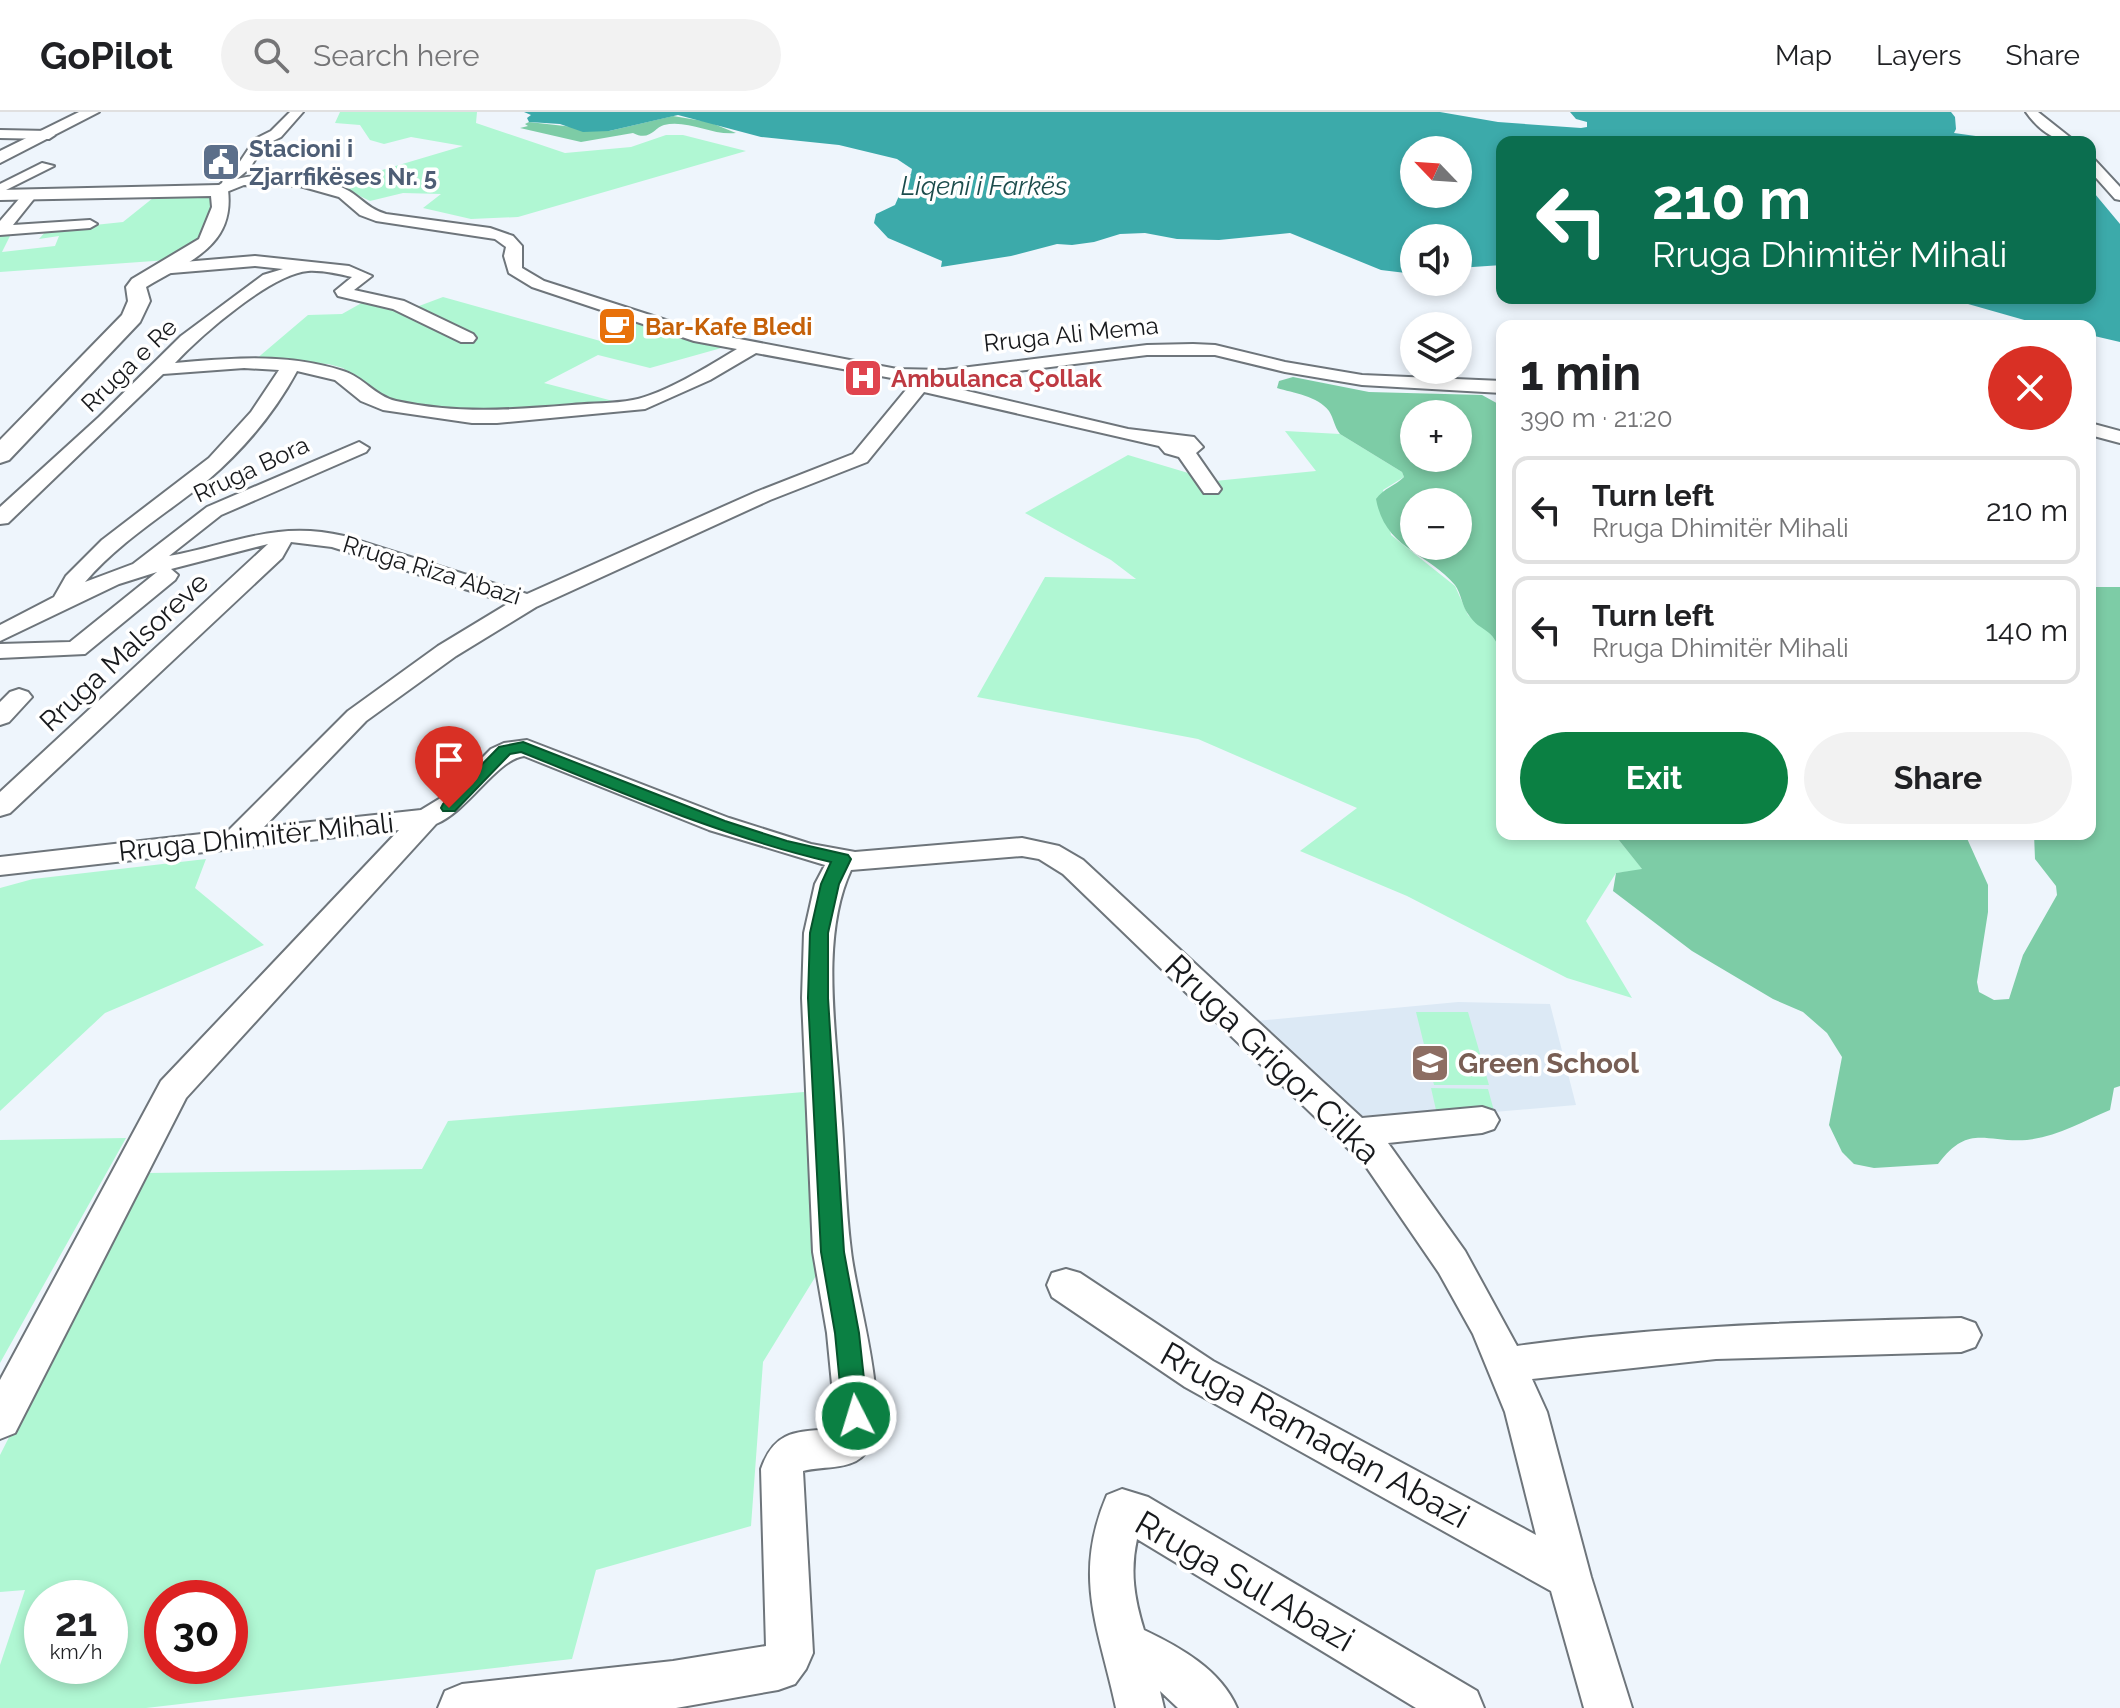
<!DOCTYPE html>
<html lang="en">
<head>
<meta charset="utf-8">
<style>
  :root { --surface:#fff; --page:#f2f2f2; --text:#202124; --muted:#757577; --line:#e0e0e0; --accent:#0b8043 }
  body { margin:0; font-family:Raleway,sans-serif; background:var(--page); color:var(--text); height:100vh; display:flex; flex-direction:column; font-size:30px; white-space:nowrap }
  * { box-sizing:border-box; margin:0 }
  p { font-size:26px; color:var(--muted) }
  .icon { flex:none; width:44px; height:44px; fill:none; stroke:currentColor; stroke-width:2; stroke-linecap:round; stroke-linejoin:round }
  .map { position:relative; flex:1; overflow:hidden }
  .drawer { position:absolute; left:1496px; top:208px; width:600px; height:520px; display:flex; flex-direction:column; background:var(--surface); border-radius:16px; box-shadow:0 4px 12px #0003 }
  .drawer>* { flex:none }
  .guide { position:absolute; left:1496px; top:24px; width:600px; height:168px; border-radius:16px; box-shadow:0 4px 12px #0003; background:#0b6e4f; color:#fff; overflow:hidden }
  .needle { width:52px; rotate:295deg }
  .buttons { position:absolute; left:1400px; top:24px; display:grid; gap:16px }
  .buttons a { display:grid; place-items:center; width:72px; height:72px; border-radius:50%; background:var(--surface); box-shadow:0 4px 12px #0003; font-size:40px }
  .speed { position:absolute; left:24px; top:1468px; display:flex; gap:16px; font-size:40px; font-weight:700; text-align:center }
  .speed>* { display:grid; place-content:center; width:104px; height:104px; border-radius:50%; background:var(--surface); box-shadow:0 4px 12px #0003; line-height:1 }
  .speed small { font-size:20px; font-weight:400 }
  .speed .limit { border:12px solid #d22; background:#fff; color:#111 }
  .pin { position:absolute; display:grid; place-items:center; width:68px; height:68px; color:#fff; margin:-82px -34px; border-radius:50% 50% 50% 0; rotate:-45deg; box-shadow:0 0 8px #0007 }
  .pin .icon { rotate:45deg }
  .me { position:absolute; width:88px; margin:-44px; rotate:355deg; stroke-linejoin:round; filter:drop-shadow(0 0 6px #0008) }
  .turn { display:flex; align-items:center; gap:28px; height:168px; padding:0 24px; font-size:36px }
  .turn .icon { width:104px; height:104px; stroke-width:2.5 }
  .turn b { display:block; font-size:56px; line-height:68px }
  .round { display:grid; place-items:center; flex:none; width:84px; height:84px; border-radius:42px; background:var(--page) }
  .head { display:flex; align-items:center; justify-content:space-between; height:136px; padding:0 24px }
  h1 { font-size:48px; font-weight:700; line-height:60px }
  .primary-button { display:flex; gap:16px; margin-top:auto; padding:16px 24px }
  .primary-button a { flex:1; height:92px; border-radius:48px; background:var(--accent); color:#fff; font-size:32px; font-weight:700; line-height:92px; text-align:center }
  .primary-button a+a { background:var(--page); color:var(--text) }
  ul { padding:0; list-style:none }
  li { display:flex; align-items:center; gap:24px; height:108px; margin:0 16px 12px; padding:0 8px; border:4px solid var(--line); border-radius:16px }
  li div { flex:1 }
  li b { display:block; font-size:30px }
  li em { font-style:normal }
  header { display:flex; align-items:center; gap:48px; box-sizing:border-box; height:112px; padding:0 40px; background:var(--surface); border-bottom:2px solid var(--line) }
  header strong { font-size:38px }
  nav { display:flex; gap:44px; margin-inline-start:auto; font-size:28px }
  .search { width:560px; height:72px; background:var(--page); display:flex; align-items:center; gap:20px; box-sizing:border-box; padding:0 28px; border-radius:44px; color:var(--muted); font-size:30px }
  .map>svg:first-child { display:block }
</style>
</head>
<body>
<header>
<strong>GoPilot</strong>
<div class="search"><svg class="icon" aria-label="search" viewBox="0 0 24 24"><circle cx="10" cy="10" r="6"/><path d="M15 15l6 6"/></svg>Search here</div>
<nav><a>Map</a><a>Layers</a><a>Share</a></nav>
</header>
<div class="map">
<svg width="2120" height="1596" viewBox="0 0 2120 1596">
  <rect width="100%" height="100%" fill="#eef5fc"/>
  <path fill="#dce9f5" d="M1458 890 1550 892 1576 993 1494 1000 1344 1004 1256 909Z"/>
  <path fill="#b0f7d3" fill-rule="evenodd" d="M340 0H477L476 11 565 41 631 35 666 23H683L746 39 518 105 471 107 423 96 441 82 403 81 370 89 335 72 463 34 411 25 384 32 370 28 360 13 335 11Z
    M212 81 214 95 201 129 168 148 0 160V120H12L2 140 55 134 59 124 39 127 47 118 123 110 158 82Z
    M374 184 419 194 443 185 604 230 636 211 725 235 650 256 598 243 544 271 613 289 502 300H472L407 292 379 285 343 256 328 252 255 248 308 203 342 202Z
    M1285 319 1340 322 1402 360 1404 365 1383 378 1391 423 1455 474 1468 503 1496 525 1502 544V722H1614L1643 758 1616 761 1586 809 1632 886 1567 866 1407 784 1300 739 1357 696 1198 627 977 585 1045 465 1136 467 1111 448 1025 401 1128 343 1215 369 1316 359Z
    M206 747 195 776 264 833 105 901 0 999V776L33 767Z
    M1416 900H1468L1489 973H1434Z
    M1431 976 1488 977 1494 999 1436 998Z
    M804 980 822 1154 763 1250 751 1414 596 1458 572 1547 146 1596H0V1553L25 1478 0 1480V1343L114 1118 148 1061 422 1057 448 1009ZM42 1486H110V1554H42ZM162 1486H230V1554H162Z
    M126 1026 0 1251V1028Z"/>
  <path fill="#7dcca6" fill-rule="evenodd" d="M673 4 709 10 736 21C713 24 687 7 664 13 655 15 650 30 633 21L581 30 520 16 528 14 525 12 529 10 609 19Z
    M1293 265 1369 280 1482 283 1502 294V544C1492 512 1482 523 1468 502 1462 494 1461 481 1455 473 1427 440 1385 437 1376 387 1384 376 1395 374 1404 365L1402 360 1340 322C1334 314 1334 307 1329 299 1318 284 1293 281 1277 276L1279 269ZM1414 302H1458V346H1414ZM1414 390H1458V434H1414Z
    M2092 475H2120V974L2114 976 2110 998C2084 1009 2056 1025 2027 1028 1985 1031 1969 1011 1938 1052L1874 1056 1854 1052 1842 1040 1829 1013 1842 945 1827 921 1803 900 1773 887 1692 839 1613 779 1616 761 1642 757 1614 722H1965L1988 773V800L1977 870 1979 880 1994 888 2009 887 2023 843 2057 783 2056 774 2035 747 2034 722H2090Z"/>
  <path fill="#3caaaa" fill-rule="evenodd" d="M524 0H1440L1498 10 1581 16 1587 15V10L1576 7 1570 0H1951L1955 5 1956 17 1954 21 2019 30H1502V153L1458 156V126H1414V162L1381 158 1290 121 1219 128 1177 127 1145 121 1120 122 1094 130 1072 133 1057 132 1011 144 941 155 942 149 888 126 874 111 876 102 895 93 904 72 901 68 911 62 912 57 897 47 839 33 761 25 678 3 609 19 583 20 560 12 529 10 527 6 531 3ZM1414 38H1458V82H1414Z
    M2090 76 2120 112V230L2090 223V214H2045L1947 186H2090Z"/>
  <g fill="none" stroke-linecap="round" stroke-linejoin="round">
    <defs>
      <path id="minor" d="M290 0H303L281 25 265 33 249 57 237 67C269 59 319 62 349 79 362 87 369 97 386 102L490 116 513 124 522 134V156L544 169 703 220 897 257 945 258 1147 233 1193 232 1215 233 1285 250 1362 263 1502 269V281L1362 273 1285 260 1215 243H1147L945 268 897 267 756 241 710 268 645 297 497 311H472L383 298 361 289 335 268 297 259C275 300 243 338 208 368 166 402 120 429 85 470L133 452 207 395 359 330 369 336 366 340 221 403 169 444C233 432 277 408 344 424L527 482 756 380 853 342 910 273 929 270 1128 317 1194 325 1203 335 1196 341 1221 377 1218 381H1204L1179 345 1165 341 1159 334 924 280 867 350 770 388 536 495 456 544 366 609 264 715 421 698 444 684 491 637 504 631 527 628 729 706 811 732 855 740 1022 726 1059 734 1083 748 1362 1006 1482 995 1494 999 1499 1008 1494 1017 1482 1021 1388 1031 1465 1139 1517 1234C1665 1213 1812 1210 1961 1206L1975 1211 1981 1223 1975 1235 1961 1240 1716 1247 1532 1267 1547 1300 1591 1465 1632 1596H1584L1551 1479 1185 1275 1052 1185 1047 1173 1052 1161 1066 1157 1080 1161 1213 1249 1536 1423 1505 1300 1473 1222 1439 1161 1365 1053 1063 762 1039 747 1022 744 851 758C819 827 837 925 841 999 845 1045 845 1093 851 1139 856 1186 891 1296 869 1336 856 1360 824 1353 803 1359L813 1541 806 1557 795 1572 778 1578 676 1596H438L445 1579 462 1572 673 1549 766 1534 761 1357C775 1317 797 1320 834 1317L836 1313 827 1221 813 1140 802 886 804 821 815 772 825 753 709 718 524 644C496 648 469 698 436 712L186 986 15 1321 0 1327V1268L161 969 399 718 0 763V745L228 719 348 599 438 534 509 491 332 435 291 430 282 446 10 701 0 704V680L268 432 171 457 178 463 175 468 85 542 0 546V532L70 530 157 460 119 472 0 529V513L54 485 66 464 102 428 209 346 251 300 279 258 244 256 163 262 8 411 0 412V395L99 305 181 224 263 163 283 157 255 154 160 162 152 157 160 152 255 144 349 154 372 164 354 178 404 189 473 222 476 226 473 230H461L393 197 338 184 335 179 352 165C339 162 321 158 308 159 271 162 201 223 175 251 232 246 288 241 343 259 363 265 375 284 396 289 455 302 512 298 572 293 592 291 613 292 633 288 664 282 709 254 737 237L694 229 532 175 509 161 504 144 506 135 495 127 376 109 360 103 339 85 300 74 244 73 224 81H214L212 78 222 71 226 59 239 51 255 27 271 19Z
        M2026 0H2038L2076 30C2054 30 2038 17 2026 0Z
        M0 18 49 19 55 23 49 27 0 26Z
        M2090 47 2095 48 2120 75V88L2115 87 2090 59Z
        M42 51 54 54 0 81V72Z
        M30 79 37 83 13 113 90 108 97 112 90 116 0 123V109L25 80Z
        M2090 311 2120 319V331L2090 323Z
        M19 577 28 580 32 585 9 610 0 613V590L10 580Z
        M1122 1377 1148 1385 1477 1579 1484 1596H1416L1137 1427C1130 1459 1134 1486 1144 1518 1180 1535 1221 1558 1237 1596H1178L1160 1579 1164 1596H1116C1099 1516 1072 1465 1107 1383Z"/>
      <path id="major" d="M79 0H99L0 51V39Z
        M219 73 228 78C235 135 187 150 146 175L150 189 140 210 9 348 0 351V328L122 203 128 189 126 175 132 167 199 127 212 95 211 84 0 88V78Z"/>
    </defs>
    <use href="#minor" stroke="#6e757b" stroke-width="4"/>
    <use href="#major" stroke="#6e757b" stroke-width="4"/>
    <use href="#minor" fill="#fff" fill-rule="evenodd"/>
    <use href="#major" fill="#fff" fill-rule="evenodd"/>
  </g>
  <path fill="#0b8043" stroke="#07532c" stroke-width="2" d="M523 630 725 709 787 729 848 743 851 747 839 772 828 821V886L844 1140 859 1221 868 1304 865 1312 856 1316 847 1312 843 1304 835 1221 821 1140 808 886 810 821 821 772 831 750C724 725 623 681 521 640L510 642 455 699H443L441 696 443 692 499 635Z"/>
  <defs>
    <symbol id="civic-square" viewBox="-11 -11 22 22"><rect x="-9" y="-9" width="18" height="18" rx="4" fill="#5c6f8a" stroke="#fff"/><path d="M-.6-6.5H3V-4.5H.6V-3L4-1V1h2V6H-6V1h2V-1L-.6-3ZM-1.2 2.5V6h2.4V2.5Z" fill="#fff"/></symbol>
    <symbol id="cafe-square" viewBox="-11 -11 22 22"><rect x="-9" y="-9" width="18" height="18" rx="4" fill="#e8710a" stroke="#fff"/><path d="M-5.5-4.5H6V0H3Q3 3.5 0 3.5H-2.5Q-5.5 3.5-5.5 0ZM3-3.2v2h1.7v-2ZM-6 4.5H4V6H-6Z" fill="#fff"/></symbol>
    <symbol id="hospital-square" viewBox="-11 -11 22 22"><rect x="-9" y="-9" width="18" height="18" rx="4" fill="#e0444e" stroke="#fff"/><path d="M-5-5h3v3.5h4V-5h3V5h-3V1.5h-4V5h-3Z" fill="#fff"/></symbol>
    <symbol id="school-square" viewBox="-11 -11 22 22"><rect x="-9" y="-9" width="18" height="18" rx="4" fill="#8d6e63" stroke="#fff"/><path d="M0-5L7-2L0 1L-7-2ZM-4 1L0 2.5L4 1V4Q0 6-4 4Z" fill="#fff"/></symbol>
  </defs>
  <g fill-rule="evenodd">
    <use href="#civic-square" x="199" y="28" width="44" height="44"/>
    <use href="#cafe-square" x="595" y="192" width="44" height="44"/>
    <use href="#hospital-square" x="841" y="244" width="44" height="44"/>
    <use href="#school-square" x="1408" y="929" width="44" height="44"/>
  </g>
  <g text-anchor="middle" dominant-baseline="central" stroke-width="7" stroke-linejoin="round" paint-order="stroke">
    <g font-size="24" font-weight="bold" fill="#4e5e75" stroke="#fff" text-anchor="start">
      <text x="249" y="36">Stacioni i<tspan x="249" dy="28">Zjarrfikëses Nr. 5</tspan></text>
    </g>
    <g font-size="24" font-weight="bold" fill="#c56008" stroke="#fff" text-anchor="start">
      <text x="645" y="214">Bar-Kafe Bledi</text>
    </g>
    <g font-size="24" fill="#17191c" stroke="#fff">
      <text transform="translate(1071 222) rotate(-6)">Rruga Ali Mema</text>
      <text transform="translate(129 253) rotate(-44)">Rruga e Re</text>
      <text transform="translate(251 357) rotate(-25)">Rruga Bora</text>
      <text transform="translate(432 458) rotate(17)">Rruga Riza Abazi</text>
    </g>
    <g font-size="24" font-weight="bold" fill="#be3a42" stroke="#fff" text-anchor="start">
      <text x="891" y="266">Ambulanca Çollak</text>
    </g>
    <g font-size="26" font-style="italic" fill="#1c4c4c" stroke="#fff">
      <text x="984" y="74">Liqeni i Farkës</text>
    </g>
    <g font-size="28" fill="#17191c" stroke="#fff">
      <text transform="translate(124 540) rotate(-43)">Rruga Malsoreve</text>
      <text transform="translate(256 725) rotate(-6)">Rruga Dhimitër Mihali</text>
    </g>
    <g font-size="28" font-weight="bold" fill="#785e54" stroke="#fff" text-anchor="start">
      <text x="1458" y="951">Green School</text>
    </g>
    <g font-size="34" fill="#17191c" stroke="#fff">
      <text transform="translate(1273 947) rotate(44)">Rruga Grigor Cilka</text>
      <text transform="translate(1315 1323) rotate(29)">Rruga Ramadan Abazi</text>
      <text transform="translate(1245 1469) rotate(30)">Rruga Sul Abazi</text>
    </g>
  </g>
</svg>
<div class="buttons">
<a><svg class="needle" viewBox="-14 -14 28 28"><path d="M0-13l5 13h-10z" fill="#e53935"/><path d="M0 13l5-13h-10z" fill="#757577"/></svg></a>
<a><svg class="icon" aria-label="sound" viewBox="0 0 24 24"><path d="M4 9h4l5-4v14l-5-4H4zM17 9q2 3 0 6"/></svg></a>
<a><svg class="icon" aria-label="layers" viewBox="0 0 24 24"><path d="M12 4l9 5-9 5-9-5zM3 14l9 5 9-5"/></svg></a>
<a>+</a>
<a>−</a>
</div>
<div class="speed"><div>21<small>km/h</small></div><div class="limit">30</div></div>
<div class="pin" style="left:449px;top:696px;background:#d93025"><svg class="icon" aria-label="arrive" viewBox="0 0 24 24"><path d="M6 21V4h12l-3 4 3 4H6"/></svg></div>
<svg class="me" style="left:856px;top:1304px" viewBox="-20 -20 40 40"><circle r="17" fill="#0b8043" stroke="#fff" stroke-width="3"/><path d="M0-11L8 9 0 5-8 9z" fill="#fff"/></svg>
<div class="guide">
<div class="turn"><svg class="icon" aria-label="left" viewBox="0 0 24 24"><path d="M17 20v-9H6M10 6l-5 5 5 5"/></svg><div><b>210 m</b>Rruga Dhimitër Mihali</div></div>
</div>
<section class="drawer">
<div class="head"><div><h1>1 min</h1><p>390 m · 21:20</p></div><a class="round" style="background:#d93025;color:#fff"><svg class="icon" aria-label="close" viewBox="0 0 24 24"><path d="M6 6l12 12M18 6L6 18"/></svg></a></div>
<ul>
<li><svg class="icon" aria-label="left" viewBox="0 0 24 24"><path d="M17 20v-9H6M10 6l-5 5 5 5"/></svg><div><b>Turn left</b><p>Rruga Dhimitër Mihali</p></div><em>210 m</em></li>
<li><svg class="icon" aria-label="left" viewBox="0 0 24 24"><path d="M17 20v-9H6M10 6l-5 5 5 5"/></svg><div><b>Turn left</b><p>Rruga Dhimitër Mihali</p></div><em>140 m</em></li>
</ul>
<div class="primary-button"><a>Exit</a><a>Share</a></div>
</section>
</div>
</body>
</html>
